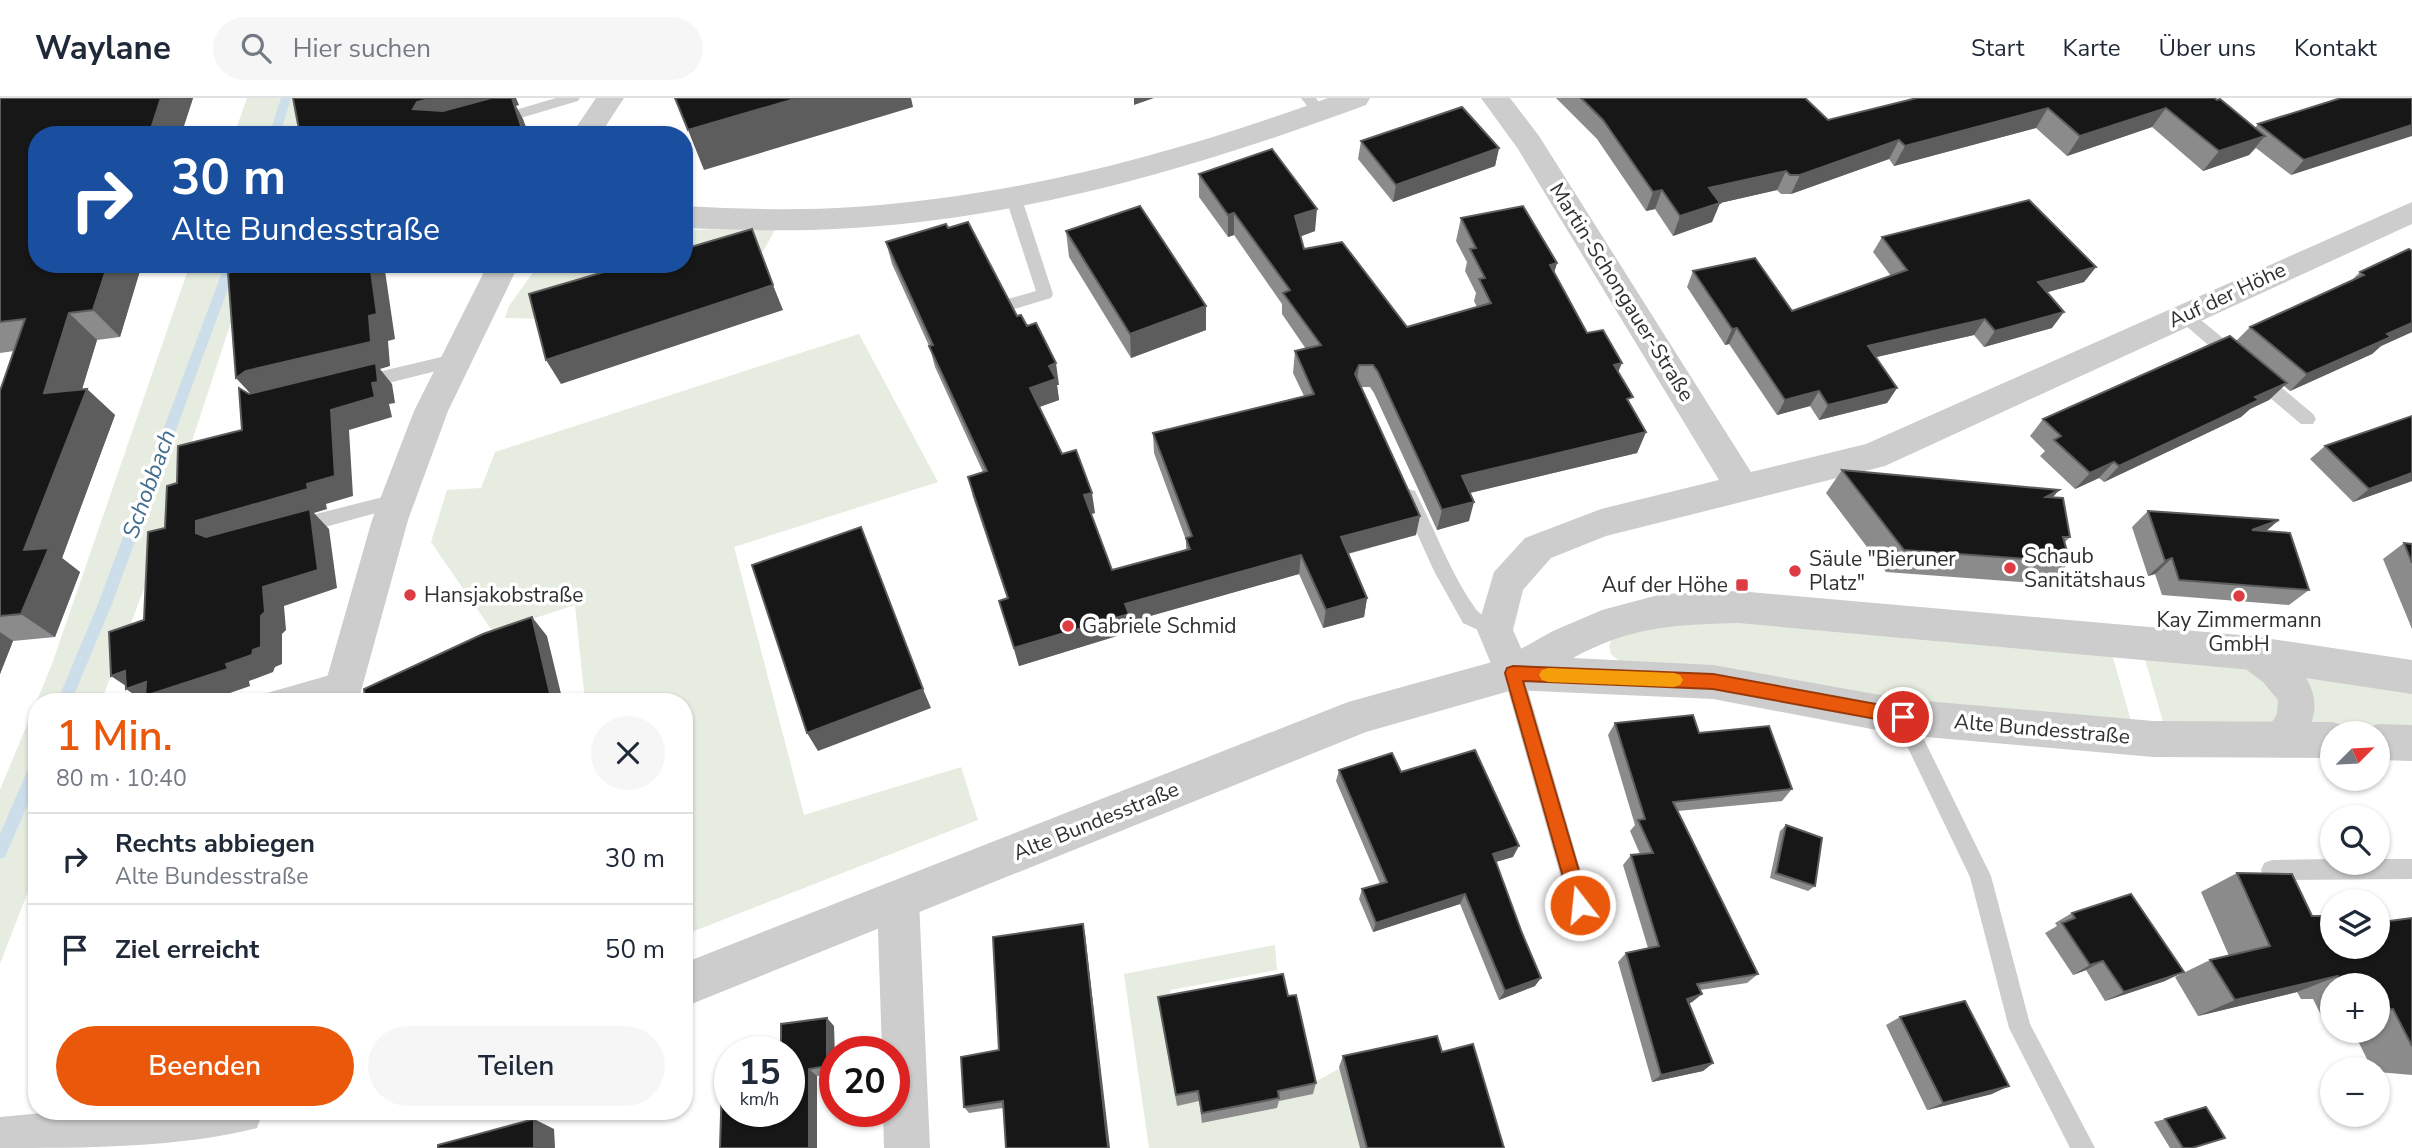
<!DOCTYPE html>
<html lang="de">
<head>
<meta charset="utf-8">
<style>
  :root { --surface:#fff; --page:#f6f6f7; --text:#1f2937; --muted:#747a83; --line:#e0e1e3; --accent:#ea580c }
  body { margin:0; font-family:"Nunito Sans",sans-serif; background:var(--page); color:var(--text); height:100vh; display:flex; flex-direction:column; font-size:26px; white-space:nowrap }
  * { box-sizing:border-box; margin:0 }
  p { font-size:23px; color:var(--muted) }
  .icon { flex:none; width:38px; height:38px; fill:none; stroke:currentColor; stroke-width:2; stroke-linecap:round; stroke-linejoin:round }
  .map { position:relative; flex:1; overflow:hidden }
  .sheet { position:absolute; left:28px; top:595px; width:665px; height:427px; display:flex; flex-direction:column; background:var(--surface); border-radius:28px; box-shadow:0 2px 5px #0004 }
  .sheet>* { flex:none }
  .hud { position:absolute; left:28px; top:28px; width:665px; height:147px; border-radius:28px; box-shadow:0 2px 5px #0004; background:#1a4fa0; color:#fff; overflow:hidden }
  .needle { width:46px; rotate:66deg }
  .fabs { position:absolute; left:2320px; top:623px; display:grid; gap:14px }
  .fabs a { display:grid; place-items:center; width:70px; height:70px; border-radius:50%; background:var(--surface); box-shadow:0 2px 5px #0004; font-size:35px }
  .speed { position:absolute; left:714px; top:938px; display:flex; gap:14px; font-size:35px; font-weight:700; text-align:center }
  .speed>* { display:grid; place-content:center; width:91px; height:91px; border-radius:50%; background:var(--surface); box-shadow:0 2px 5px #0004; line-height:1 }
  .speed small { font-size:18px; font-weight:400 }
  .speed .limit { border:10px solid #d22; background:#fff; color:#111 }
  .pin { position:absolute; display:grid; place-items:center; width:60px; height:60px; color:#fff; margin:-30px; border:4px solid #fff; border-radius:50%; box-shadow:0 2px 7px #0007 }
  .me { position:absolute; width:77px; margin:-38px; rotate:344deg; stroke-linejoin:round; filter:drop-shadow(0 0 5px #0008) }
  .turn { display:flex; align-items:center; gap:24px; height:147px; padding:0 28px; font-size:32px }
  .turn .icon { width:91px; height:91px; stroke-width:2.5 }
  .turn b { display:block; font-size:49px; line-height:60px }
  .round { display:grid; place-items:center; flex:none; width:74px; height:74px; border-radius:37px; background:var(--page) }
  .summary { display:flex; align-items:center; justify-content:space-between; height:119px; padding:0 28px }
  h1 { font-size:42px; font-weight:600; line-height:52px; color:var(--accent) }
  .cta { display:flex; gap:14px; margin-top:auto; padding:14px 28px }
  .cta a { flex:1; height:80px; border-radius:42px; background:var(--accent); color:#fff; font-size:28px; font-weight:600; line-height:80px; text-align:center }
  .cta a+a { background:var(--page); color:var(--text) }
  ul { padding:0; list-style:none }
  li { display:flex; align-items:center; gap:21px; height:91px; padding:0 28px; border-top:2px solid var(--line) }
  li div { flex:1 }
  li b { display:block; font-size:26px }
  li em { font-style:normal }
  header { display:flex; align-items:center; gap:42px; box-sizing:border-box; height:98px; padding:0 35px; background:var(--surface); border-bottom:2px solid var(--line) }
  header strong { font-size:33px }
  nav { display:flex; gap:38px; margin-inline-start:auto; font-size:24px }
  .search { width:490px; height:63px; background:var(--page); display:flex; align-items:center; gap:18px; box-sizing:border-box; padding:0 24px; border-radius:38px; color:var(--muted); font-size:26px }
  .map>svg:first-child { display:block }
</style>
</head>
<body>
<header>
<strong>Waylane</strong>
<div class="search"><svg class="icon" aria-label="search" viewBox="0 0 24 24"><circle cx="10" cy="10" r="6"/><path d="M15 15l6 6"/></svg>Hier suchen</div>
<nav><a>Start</a><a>Karte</a><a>Über uns</a><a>Kontakt</a></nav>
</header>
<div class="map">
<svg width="2412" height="1050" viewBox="0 0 2412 1050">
  <rect width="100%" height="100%" fill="#fff"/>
  <path fill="#e6ecdf" d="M247 0H377L305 1 293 37H234Z
    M776 130 761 157 544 221 505 220 509 208 539 166H684V132Z
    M190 166H250L142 496 101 604H37V770L0 866V692L52 566Z
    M859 236 938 384 734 449 804 717 961 669 978 722 684 837V604H585L575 507 493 534 431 444 447 392 481 390 495 354Z
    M1700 510 2108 542 2136 640 1619 563 1611 556 1609 548 1613 539Z
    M2140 544 2412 577V645L2378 635 2168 641Z
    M1275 847 1277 872 1170 892 1177 1007 1199 1003 1203 1025 1277 1010 1276 1003 1306 997 1304 990 1344 968 1360 1050H1149L1124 876Z"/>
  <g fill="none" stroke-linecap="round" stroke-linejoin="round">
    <path fill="#cddeeb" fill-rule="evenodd" d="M281 0H291L280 37H269Z
      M225 166H237L112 506 71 604H57L98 506Z
      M37 660V685L5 759 0 761V736L32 662Z"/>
    <path fill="#cdcdcd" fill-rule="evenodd" d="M556 0H580L578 3 497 27 490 22 492 19Z
      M1301 0H1316L1326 14 1324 17H1314Z
      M1013 93 1021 98 1053 196 1051 200 1014 211 1006 205 1008 201 1036 193 1005 98Z
      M2184 211 2190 213 2240 254 2242 259 2240 264H2228L2178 221 2176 217 2178 213Z
      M454 256 460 257 462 262 460 267 361 292 355 290 352 285 355 280 361 278Z
      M2257 272 2263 274 2313 316 2316 321 2313 326H2301L2251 284 2248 279 2251 274Z
      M1409 391 1415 393C1435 432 1450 474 1475 510 1482 521 1499 520 1505 532L1502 538 1495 540 1463 525 1434 473 1400 398 1403 393Z
      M399 395 405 397 408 402 405 407 296 437 289 434 287 429 289 424 296 421Z
      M1513 566 1520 569 1523 575 1591 808 1588 815 1580 818 1572 815 1569 808 1503 575 1506 569Z
      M344 573 351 576 354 582 351 588 344 591 299 604H257L260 598 267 595Z
      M1903 610 1910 613 1991 778 2030 926 2095 1050H2070L2009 930 1970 779 1893 619 1896 613Z
      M2333 761V765H2378V761H2412V781L2272 782 2264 779 2261 772 2264 765 2272 762Z"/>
    <path fill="#cdcdcd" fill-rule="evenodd" d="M596 0H624L600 37H571Z
      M1328 0H1370L1366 7C1201 68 1030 119 853 130 797 134 741 132 684 130V108C741 111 797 113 854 109 1017 98 1175 56 1328 0Z
      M1481 0H1510L1539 38 1751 374 1866 346 2412 104V126L1885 368 1606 438 1551 460 1523 492 1513 532 1532 575 1526 587 1513 591 1500 587 1477 532 1494 474 1525 440 1601 411 1719 382 1518 51Z
      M488 166H519L448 313 408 422 360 597 357 604H325L322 597 372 422 414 313Z
      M2252 539C2288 552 2328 587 2310 628 2304 643 2297 652 2281 657L2267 652 2262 640 2277 616 2278 602 2263 584 2239 566 2233 555 2239 544Z
      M898 782 913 788 919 802 930 1050H884L883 1013H894V954H882L877 802 883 788Z"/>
    <path fill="#cdcdcd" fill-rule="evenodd" d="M1738 493 2252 538 2412 562V596L2252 572 1738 525C1673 527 1632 528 1573 560L1713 567 1903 601 2153 623 2333 624 2347 629 2350 635H2333V660L2153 659 1903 637 1713 601 1513 592 1366 634 684 909V865L1348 604 1503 561 1553 533 1602 512 1662 496Z
      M2378 626 2412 627V663L2378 662V635H2362L2364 631Z
      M64 1013H263L257 1030C179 1050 82 1050 0 1050V1019Z"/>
  </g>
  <path fill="#8b8b8b" d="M0 0H193L181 37H37V166H142L120 239 97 242 82 291H87L115 317 62 460 80 474 55 539 13 543 0 576V293L14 253 0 255Z
    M1556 0H1805L1828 22 2214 0 2255 30 2258 26 2412 0 2291 77 2256 50 2249 57 2203 73 2152 29 2067 58 2036 30 1894 68 1889 61 1791 96H1781L1777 92 1720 105 1712 124 1673 138 1655 111 1646 113 1597 41Z
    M1361 43 1499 50 1495 68 1393 104 1358 61Z
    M1199 76 1315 133 1301 138 1304 151 1407 229 1477 209 1474 203 1476 195 1465 173 1467 164 1456 143 1461 120 1557 165 1554 175 1587 235 1618 274 1630 306 1646 334 1637 355 1470 395 1469 423 1437 432 1374 295 1370 289H1360L1416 437 1348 456 1367 500 1364 519 1323 530 1299 476 1129 524 1130 534 1019 568 999 503 1007 500 973 399 968 379 983 374 935 269 930 250 892 166 886 144 948 130 1017 218 1059 287H1057L1059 302 1039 309 1062 356 1095 415 1091 416 1112 472 1186 452V442L1154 355 1153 335 1304 298 1293 275 1295 253 1306 251 1282 216V206L1234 137 1228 139 1199 99Z
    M1066 133 1206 232 1131 260 1069 159Z
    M1882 139 2096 169 2084 184 2047 194 2052 230 1984 249 1974 237 1876 259 1897 290 1887 305 1819 322 1810 308 1777 317 1729 246 1725 247 1687 189 1693 173 1792 213 1891 178 1873 154Z
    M2412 153V234L2381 248 2372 256 2290 293 2284 288 2269 302 2250 311 2241 319 2104 384 2099 380 2075 391 2040 358 2045 353 2030 338 2043 321 2236 243 2250 229 2351 183 2360 174Z
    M2412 318V383L2353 404 2310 361 2325 348Z
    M1842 372 2059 392 2053 399 2070 439 2064 445 2070 464 2048 486 1886 474 1826 395Z
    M2148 413 2279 422 2266 433 2309 492 2289 507 2162 497 2155 476 2148 478 2132 429Z
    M2404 445 2412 446V531L2383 461Z
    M1615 625 1699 635 1792 691 1782 703 1678 713 1758 876 1747 885 1700 892 1702 896 1692 904 1689 906 1713 965 1703 973 1652 984 1618 864 1626 855 1648 850 1623 767 1631 757 1640 756 1630 733 1635 727 1608 637Z
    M1339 672 1401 674 1513 759 1496 764 1535 888 1499 902 1460 806 1373 834 1359 801 1362 791 1380 786 1336 683Z
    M1786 727 1815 788 1808 793 1770 780 1780 733Z
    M2237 775 2312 818 2382 824 2412 820V977L2378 974V971H2372L2353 933H2378V887H2333V927H2326L2313 901H2301L2297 894 2198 918 2175 879 2210 862 2229 858 2201 794Z
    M2072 815 2165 883 2105 903 2086 872 2073 877 2045 835 2057 828 2055 825Z
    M1085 836 1003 1010 969 1015 964 1009 999 952Z
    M1288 898 1316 985 1313 996 1279 1003 1277 1010 1202 1025 1199 1003 1177 1008 1158 899Z
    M1900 919 1992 996 1927 1012 1886 927Z
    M834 928 835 975 817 978 789 1013V954Z
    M1442 954 1504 1050H1360L1339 969 1343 958Z
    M2165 1021 2192 1050H2170L2154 1024Z"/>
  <path fill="#5d5d5d" d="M161 0H193L181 37H149Z
    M433 0H516L519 7 516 8 523 21 529 37H515L432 30 413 11 417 4Z
    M798 0H911L913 9 704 72 688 32Z
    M1134 0H1154L1134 7Z
    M2048 10 2036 30 1894 68 1905 48Z
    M2166 10 2152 29 2067 58 2080 38Z
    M2412 27V38L2291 77 2304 62Z
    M2265 38 2249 57 2203 73 2219 53Z
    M1899 42 1889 61 1791 96 1800 77Z
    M1499 50 1495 68 1393 104 1396 87Z
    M1786 73 1777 92 1720 105 1712 124 1673 138 1680 118 1709 90Z
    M1662 92 1655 111 1646 113 1653 94Z
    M1317 111 1315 133 1294 141 1295 118Z
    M1234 115V137L1228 139V117Z
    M1557 165 1550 187V167Z
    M108 166H142L120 239 93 212Z
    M370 166H384L395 241 388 243 390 268 380 271 392 286 395 305 389 306 392 319 349 332 353 398 326 406 327 411 314 415 329 431 337 490 284 508 286 532 282 536V566L275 569 273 574 249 583 250 588 204 604H145L126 591 129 590 111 578 125 573 226 566 218 454 196 435V423L258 304 236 280 246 273 369 218Z
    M2096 169 2084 184 2027 200 2038 184Z
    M773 187 783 212 561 286 546 262Z
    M1206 208V232L1131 260 1130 236Z
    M2064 214 2052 230 1984 249 1995 233Z
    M69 215 97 242 73 321 44 295Z
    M1985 221 1974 237 1859 263 1868 248Z
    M2412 225V234L2381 248 2372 256 2290 293 2307 276 2387 236Z
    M1737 230 1729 246 1725 247 1732 231Z
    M1056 265 1059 287H1057L1059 302 1034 311 1030 290 1049 268Z
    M1622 265 1613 286 1614 267Z
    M1359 267 1356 289 1355 276Z
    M2287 285 2269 302 2250 311 2241 319 2104 384 2119 368 2255 299Z
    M1897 290 1887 305 1819 322 1828 307Z
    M87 291 115 317 62 460 80 474 55 539 21 516 24 452Z
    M1819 293 1810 308 1777 317 1785 302Z
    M1646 334 1637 355 1457 398 1462 378Z
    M2114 364 2099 380 2075 391 2090 375Z
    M2412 375V383L2353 404 2369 391Z
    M2059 392 2039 415 2046 399Z
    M1092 395 1095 415 1087 417 1084 397Z
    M1474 404 1469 423 1437 432 1442 412Z
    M1420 418 1416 437 1338 458 1341 439Z
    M2279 422 2260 438 2252 432Z
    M1301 457 1299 476 1129 524 1130 534 1019 568 1014 550 1125 506Z
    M2172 460 2155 476 2148 478 2165 463Z
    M1367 500 1364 519 1323 530 1326 512Z
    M532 519 547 538 563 604H552Z
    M0 534 13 543 0 576Z
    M923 591 931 610 818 653 807 635Z
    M1519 748 1513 759 1488 766 1493 756Z
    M1465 796 1460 806 1373 834 1376 825Z
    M1083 826 1085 836 1110 1050H1108Z
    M2103 863 2086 872 2073 877 2090 867Z
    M2184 874 2165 883 2105 903 2124 894Z
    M2338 878 2297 894 2198 918 2235 902Z
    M1541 880 1535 888 1499 902 1505 893Z
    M1702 896 1692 904 1678 909 1687 901Z
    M827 920 834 928 835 975 827 968Z
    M1713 965 1703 973 1652 984 1661 977Z
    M809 971 817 978V1050H809Z
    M2009 988 1992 996 1927 1012 1943 1005Z
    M534 1021 554 1031 555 1050H534Z"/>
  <path fill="#171717" stroke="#5d5d5d" stroke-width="2" d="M0 0H161L149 37H37V166H108L93 212 69 215 44 295 87 291 24 452 49 450 21 516 0 518V293L25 221 0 224Z
    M293 0H433L417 4 413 11 443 13 491 0H512L523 34 515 37H300Z
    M675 0H798L688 32Z
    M1581 0H1805L1828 22 1917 0H2214L2217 2 2220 1 2265 38 2219 53 2166 10 2080 38 2048 10 1905 48 1899 42 1800 77H1790L1786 73 1709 90 1720 105 1680 118 1662 92 1653 94 1603 22Z
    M2341 0H2412V27L2304 62 2258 26Z
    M1462 9 1499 50 1396 87 1361 43Z
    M1272 51 1317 111 1295 118 1304 151 1342 144 1407 229 1491 205 1479 181 1485 180 1470 151 1476 150 1461 120 1523 108 1557 165 1550 167 1587 235 1603 232 1622 265 1614 267 1633 299 1627 301 1646 334 1462 378 1474 404 1442 412 1378 274 1373 267H1359L1355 276 1420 418 1341 439 1367 500 1326 512 1301 457 1125 506 1129 516 1014 550 999 503 1008 500 968 379 987 373 929 248 933 247 886 144 946 126 948 130 968 124 1017 218 1021 217 1027 228 1036 225 1056 265 1049 268 1056 281 1030 290 1062 356 1076 352 1092 395 1084 397 1112 472 1190 451 1186 440 1192 438 1153 335 1314 296 1295 253 1321 247 1283 195 1290 192 1234 115 1228 117 1199 76Z
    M2029 102 2096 169 2038 184 2064 214 1995 233 1985 221 1868 248 1897 290 1828 307 1819 293 1785 302 1737 230 1732 231 1693 173 1755 160 1792 213 1907 172 1882 139Z
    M1140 108 1206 208 1130 236 1066 133Z
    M752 131 773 187 546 262 529 196 631 166H684V151Z
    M2409 151 2412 153V225L2387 236 2391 239 2307 276 2250 229 2364 177 2360 174Z
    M262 166H370L377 216 369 218 371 244 246 273 236 280 228 175Z
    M2230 238 2287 285 2255 299 2259 302 2119 368 2114 364 2090 375 2054 342 2061 338 2043 321Z
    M376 265 378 284 372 285 375 299 331 312 335 378 307 386 308 391 196 423V435L206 439 310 411 318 472 263 489 265 514 261 518V549L253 552 252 557 226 566 228 571 145 598 146 584 126 591 125 573 111 578 109 534 144 522 148 434 165 430 167 388 177 385 178 348 242 332 239 290 249 296Z
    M2412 318V375L2369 391 2325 348Z
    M1842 372 2059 392 2046 399 2063 400 2070 439H2063L2070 464 1904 452Z
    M2148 413 2279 422 2252 432 2290 435 2309 492 2179 482 2172 460 2165 463Z
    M861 429 923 591 807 635 752 467Z
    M2404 445 2412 446V465Z
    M532 519 552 604H365L364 591 483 536Z
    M1693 617 1699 635 1769 628 1792 691 1673 704 1758 876 1697 886 1702 896 1687 901 1713 965 1661 977 1626 855 1659 848 1631 757 1653 755 1638 722 1645 721 1615 625Z
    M1475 652 1519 748 1493 756 1522 835 1541 880 1505 893 1465 796 1376 825 1362 791 1387 784 1339 672 1392 655 1401 674Z
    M1786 727 1822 740 1815 788 1776 775Z
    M2237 775 2292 776 2312 818H2333V849H2378V820L2382 824 2412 820V948L2393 911 2378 912V887H2356L2355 885H2342L2338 878 2235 902 2210 862 2270 848Z
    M2131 796 2184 874 2124 894 2103 863 2090 867 2062 825 2075 820 2072 815Z
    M1083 826 1108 1050H1006L1003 1003 964 1009 961 959 999 952 993 839Z
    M1283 876 1288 898 1296 897 1316 985 1278 993 1279 1000 1202 1015 1198 993 1176 997 1158 899Z
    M1965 903 2009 988 1943 1005 1900 919Z
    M827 920V968L809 971V1050H720L722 984 730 983V1013H789V954H781V926Z
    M1437 938 1442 954 1473 946 1504 1050H1367L1343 958Z
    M2206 1009 2225 1040 2192 1050H2183L2165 1021Z
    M534 1021V1050H438V1047Z"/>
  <path fill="#ea580c" stroke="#983908" stroke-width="2" d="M1513 568 1713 576 1903 611 1909 613 1911 619 1909 624 1903 626 1713 591 1523 583 1589 807 1586 814 1580 816 1573 814 1571 807 1505 575 1507 570Z"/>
  <path fill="#f59e0b" d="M1548 570 1674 575 1680 577 1683 582 1680 587 1674 589 1548 584 1542 582 1539 577 1542 572Z"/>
  <g fill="#dd3d42" stroke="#fff" stroke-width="2.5">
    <circle cx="2010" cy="470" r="7"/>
    <circle cx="1795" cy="473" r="7"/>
    <rect x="1735" y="480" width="14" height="14" rx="3.5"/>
    <circle cx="410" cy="497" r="7"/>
    <circle cx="2239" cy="498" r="7"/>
    <circle cx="1068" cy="528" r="7"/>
  </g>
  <g text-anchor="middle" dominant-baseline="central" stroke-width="7" stroke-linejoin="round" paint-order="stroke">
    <g font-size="21" fill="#303030" stroke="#fff">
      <text transform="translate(1622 194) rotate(58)">Martin-Schongauer-Straße</text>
      <text transform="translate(2227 197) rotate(-25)">Auf der Höhe</text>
      <text transform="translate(2042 631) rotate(5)">Alte Bundesstraße</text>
      <text transform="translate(1096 723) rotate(-22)">Alte Bundesstraße</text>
    </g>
    <g font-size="21" fill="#303030" stroke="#fff" text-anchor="start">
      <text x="2024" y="458">Schaub<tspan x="2024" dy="24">Sanitätshaus</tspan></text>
      <text x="1809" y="461">Säule "Bieruner<tspan x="1809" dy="24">Platz"</tspan></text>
      <text x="1728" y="487" text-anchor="end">Auf der Höhe</text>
      <text x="424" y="497">Hansjakobstraße</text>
      <text x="2239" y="522" text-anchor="middle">Kay Zimmermann<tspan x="2239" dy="24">GmbH</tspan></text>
      <text x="1082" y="528">Gabriele Schmid</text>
    </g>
    <g font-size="23" font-style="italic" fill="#426e8f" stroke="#fff">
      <text transform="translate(149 386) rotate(-70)">Schobbach</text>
    </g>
  </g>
</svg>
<div class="fabs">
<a><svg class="needle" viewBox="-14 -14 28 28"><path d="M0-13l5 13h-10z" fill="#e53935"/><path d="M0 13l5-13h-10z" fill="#747a83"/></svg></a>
<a><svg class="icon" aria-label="search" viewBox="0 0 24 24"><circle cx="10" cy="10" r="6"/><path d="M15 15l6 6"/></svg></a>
<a><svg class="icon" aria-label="layers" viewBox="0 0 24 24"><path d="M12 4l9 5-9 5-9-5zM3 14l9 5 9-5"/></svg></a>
<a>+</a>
<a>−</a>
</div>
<div class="speed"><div>15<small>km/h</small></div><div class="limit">20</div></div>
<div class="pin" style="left:1903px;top:619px;background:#d93025"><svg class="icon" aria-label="arrive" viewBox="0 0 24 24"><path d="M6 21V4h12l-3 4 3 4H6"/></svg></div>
<svg class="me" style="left:1580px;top:807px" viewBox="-20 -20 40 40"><circle r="17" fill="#ea580c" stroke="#fff" stroke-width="3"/><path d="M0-11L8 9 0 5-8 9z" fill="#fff"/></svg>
<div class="hud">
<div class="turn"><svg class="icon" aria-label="right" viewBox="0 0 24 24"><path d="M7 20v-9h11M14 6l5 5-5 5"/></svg><div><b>30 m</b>Alte Bundesstraße</div></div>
</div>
<section class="sheet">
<div class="summary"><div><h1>1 Min.</h1><p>80 m · 10:40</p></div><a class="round"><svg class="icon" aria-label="close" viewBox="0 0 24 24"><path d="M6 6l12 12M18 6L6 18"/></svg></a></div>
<ul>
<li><svg class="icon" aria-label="right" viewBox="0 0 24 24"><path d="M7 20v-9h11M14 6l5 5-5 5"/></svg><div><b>Rechts abbiegen</b><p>Alte Bundesstraße</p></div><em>30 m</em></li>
<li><svg class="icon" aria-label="arrive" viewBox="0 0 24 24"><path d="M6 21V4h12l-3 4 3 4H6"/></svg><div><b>Ziel erreicht</b></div><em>50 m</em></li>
</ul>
<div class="cta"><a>Beenden</a><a>Teilen</a></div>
</section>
</div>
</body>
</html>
